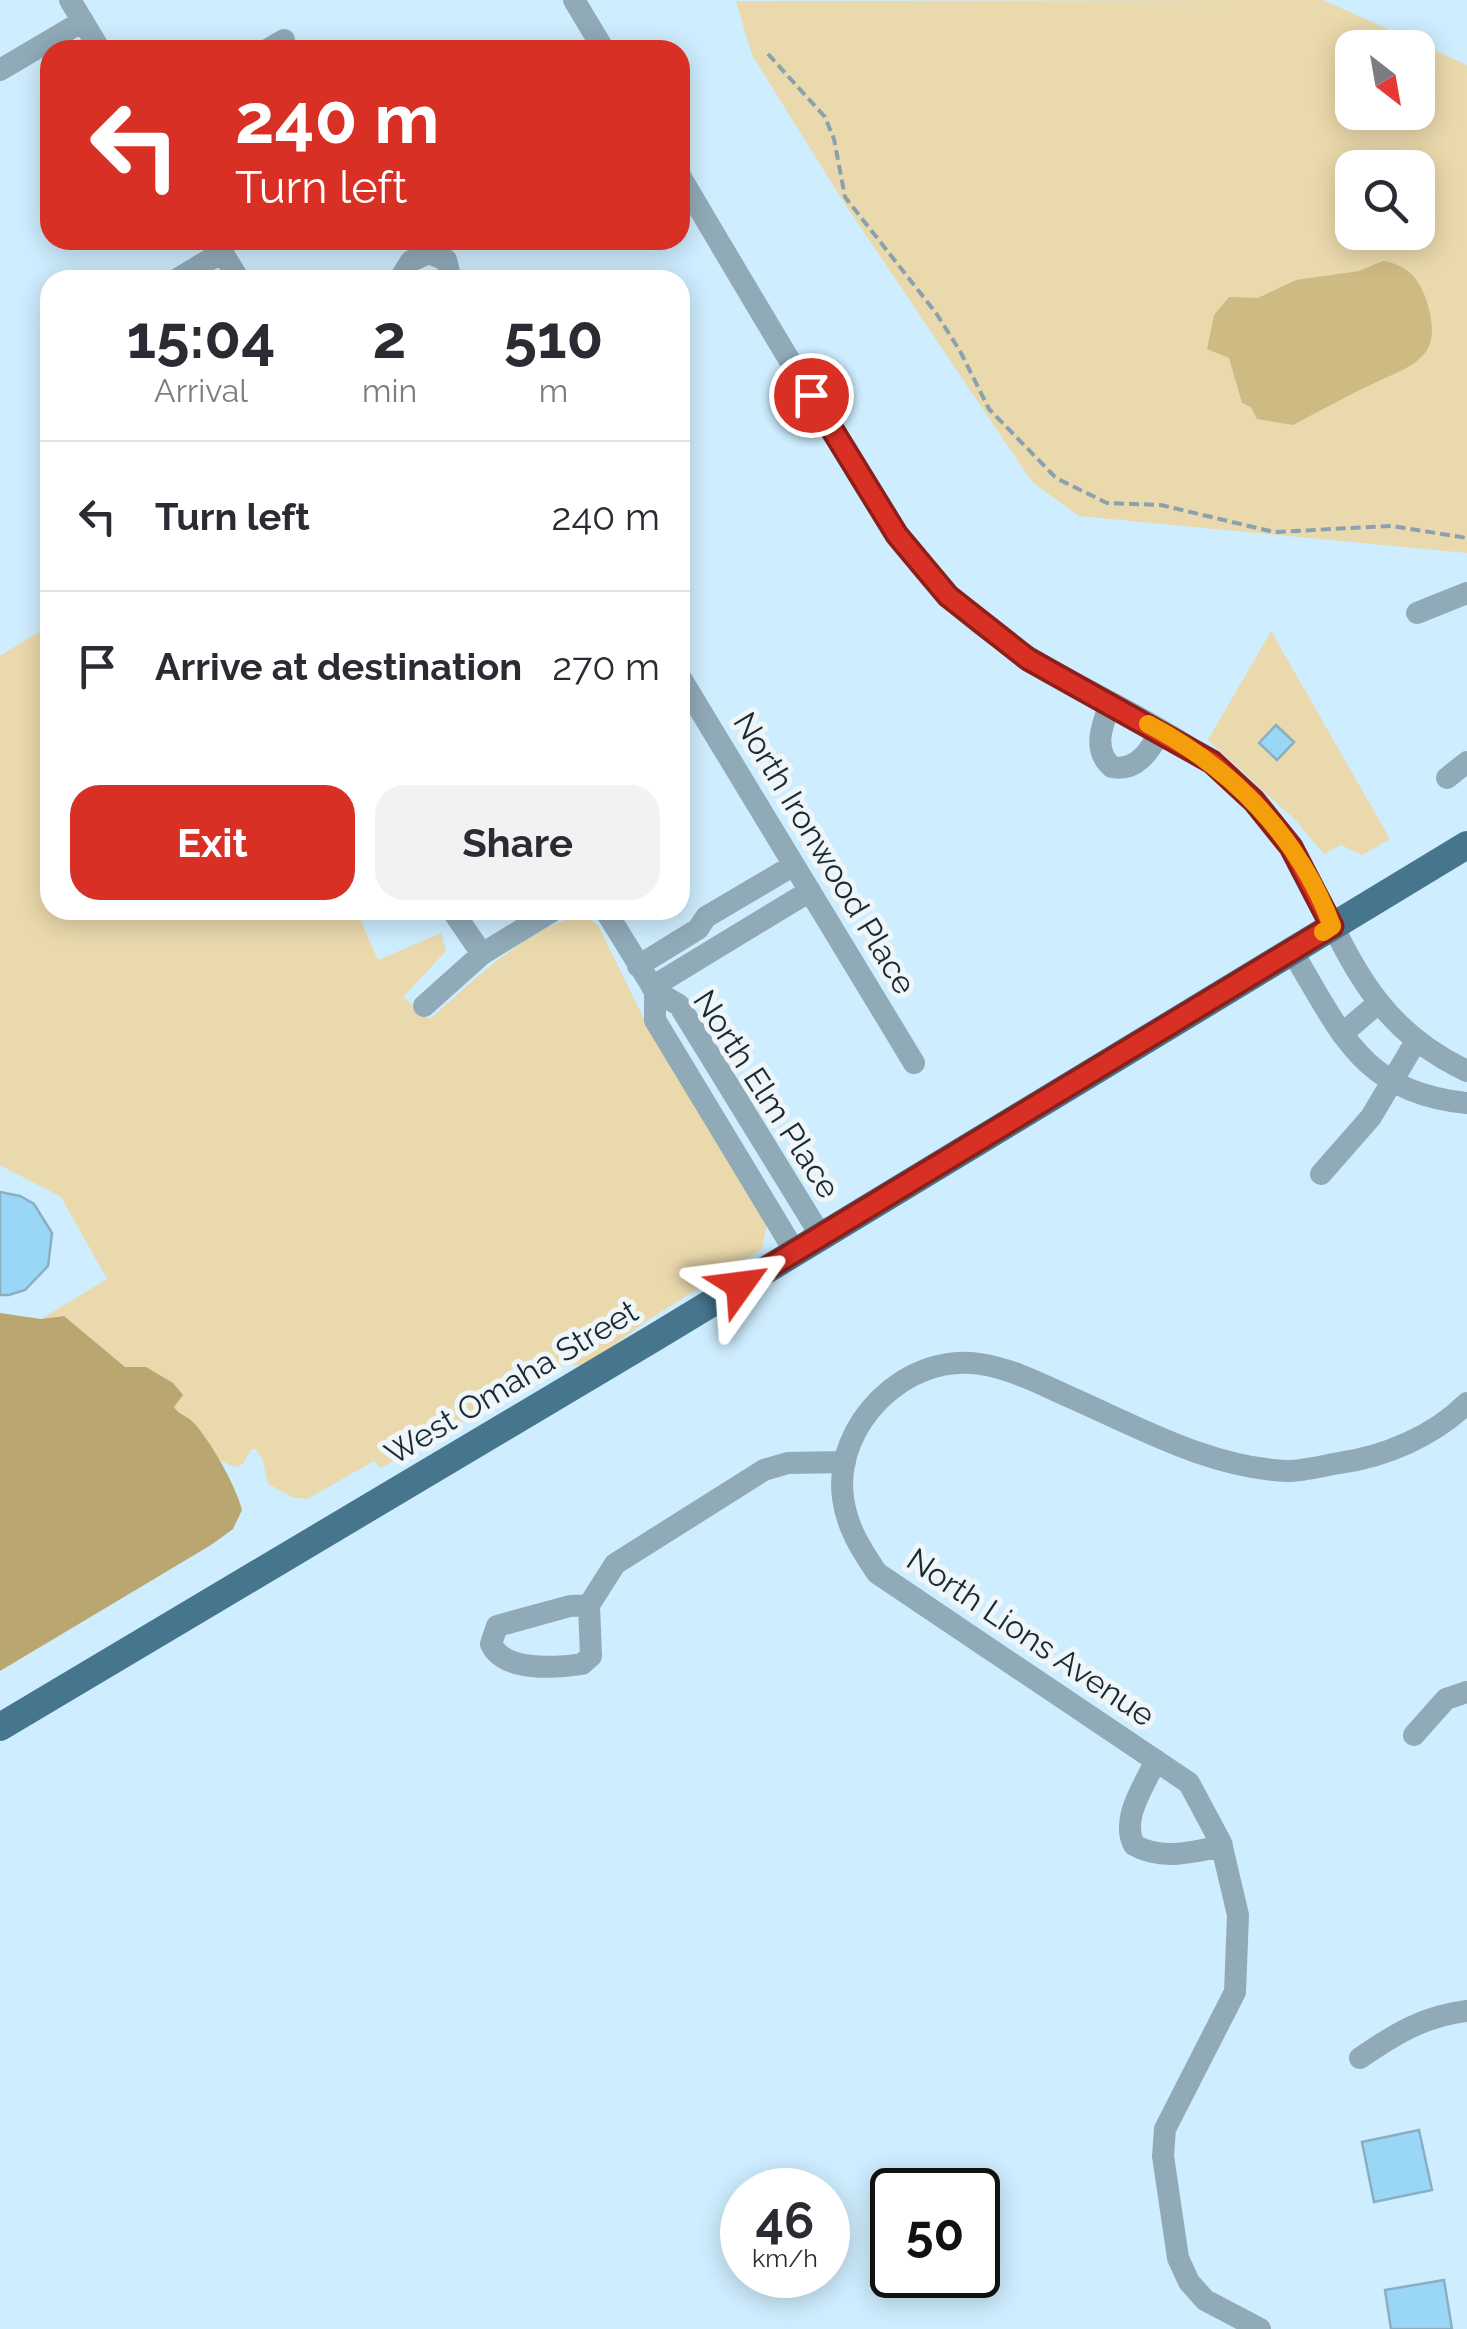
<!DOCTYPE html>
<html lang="en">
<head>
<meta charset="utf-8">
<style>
  :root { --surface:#fff; --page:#f2f2f3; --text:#2b2b33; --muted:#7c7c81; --line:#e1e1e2; --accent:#d93025 }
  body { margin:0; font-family:Raleway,sans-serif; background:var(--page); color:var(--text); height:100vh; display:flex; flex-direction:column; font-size:38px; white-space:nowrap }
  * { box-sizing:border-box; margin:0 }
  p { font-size:32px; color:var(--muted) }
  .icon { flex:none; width:55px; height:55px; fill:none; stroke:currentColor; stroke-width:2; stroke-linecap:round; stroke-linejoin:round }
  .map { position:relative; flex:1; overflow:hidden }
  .panel { position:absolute; left:40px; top:270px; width:650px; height:650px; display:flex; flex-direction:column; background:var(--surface); border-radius:30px; box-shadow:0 5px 25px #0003 }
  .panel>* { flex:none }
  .banner { position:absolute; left:40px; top:40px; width:650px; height:210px; border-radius:30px; box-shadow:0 5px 25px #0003; background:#d93025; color:#fff; overflow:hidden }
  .needle { width:65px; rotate:149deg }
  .tools { position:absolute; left:1335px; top:30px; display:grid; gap:20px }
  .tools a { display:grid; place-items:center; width:100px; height:100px; border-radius:20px; background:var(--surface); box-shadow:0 5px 25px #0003; font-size:50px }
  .speed { position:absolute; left:720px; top:2168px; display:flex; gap:20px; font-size:50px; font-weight:700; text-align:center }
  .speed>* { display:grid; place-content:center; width:130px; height:130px; border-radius:50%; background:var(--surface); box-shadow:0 5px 25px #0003; line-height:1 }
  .speed small { font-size:25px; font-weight:400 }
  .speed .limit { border:5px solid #111; border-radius:15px; background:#fff; color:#111 }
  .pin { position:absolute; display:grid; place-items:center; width:85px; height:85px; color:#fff; margin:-42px; border:5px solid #fff; border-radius:50%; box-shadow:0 2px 10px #0007 }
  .me { position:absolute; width:110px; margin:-55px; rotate:59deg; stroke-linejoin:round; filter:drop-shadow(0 0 8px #0008) }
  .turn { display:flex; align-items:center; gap:35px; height:210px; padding:0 30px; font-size:45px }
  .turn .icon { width:130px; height:130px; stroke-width:2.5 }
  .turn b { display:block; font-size:70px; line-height:85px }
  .eta { display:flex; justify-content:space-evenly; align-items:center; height:170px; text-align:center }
  .eta b { font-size:60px; font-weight:700; line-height:70px }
  .primary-button { display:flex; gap:20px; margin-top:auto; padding:20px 30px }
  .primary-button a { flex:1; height:115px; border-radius:30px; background:var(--accent); color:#fff; font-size:40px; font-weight:700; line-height:115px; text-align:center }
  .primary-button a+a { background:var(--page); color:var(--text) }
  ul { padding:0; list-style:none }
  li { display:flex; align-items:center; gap:30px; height:150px; padding:0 30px; border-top:2px solid var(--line) }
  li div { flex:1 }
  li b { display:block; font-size:38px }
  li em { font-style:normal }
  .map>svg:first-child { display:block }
</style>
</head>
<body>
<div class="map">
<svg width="1467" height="2329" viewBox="0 0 1467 2329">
  <rect width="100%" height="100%" fill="#ceedfe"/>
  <path fill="#ead9ac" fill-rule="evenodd" d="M1323 0 1467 65V553L1079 516 1032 482 841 198 752 55 736 1ZM1352 48H1418V112H1352ZM1352 168H1418V232H1352Z
    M50 625V910H356L378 960 441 933 446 951 403 997 430 1019C473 981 525 929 583 914L599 927 647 1025 767 1224 762 1249 648 1320 586 1366 564 1364 381 1468 374 1461 307 1499 292 1497 268 1484 263 1461 256 1449H251L243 1464 235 1467 216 1459 192 1421 177 1413 146 1367H125L64 1316 41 1319 107 1279 61 1197 0 1165V656Z
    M1271 631 1390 839 1362 855 1341 845 1324 854 1294 819 1208 740Z"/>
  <path fill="#baa670" d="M0 1313 41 1319 64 1316 125 1367H146L173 1383 183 1395 174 1407C180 1416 186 1415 193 1422 210 1440 236 1486 242 1510L233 1529 211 1545 0 1671Z"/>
  <path fill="#ceba83" d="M1383 261C1406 265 1418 276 1426 299 1446 360 1413 364 1368 386 1343 398 1318 412 1293 425L1257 419 1251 407 1242 403 1229 358 1207 349 1214 315 1229 297 1258 298 1296 280 1359 271Z"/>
  <path fill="#9ad7f6" stroke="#8aafc3" stroke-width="2.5" d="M1276 725 1294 742 1277 760 1259 743Z
    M0 1192 20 1196 34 1204 52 1233 48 1266 25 1290 9 1295H0Z
    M1419 2130 1432 2190 1374 2202 1362 2142Z
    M1444 2280 1452 2329H1391L1385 2290Z"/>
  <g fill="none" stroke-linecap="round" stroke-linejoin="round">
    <path stroke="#8aa2b0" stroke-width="4" stroke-dasharray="10 5" stroke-linecap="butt" d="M768 54 825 117 834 139 845 197 936 313 960 351 989 409 1056 478 1107 503 1161 505 1274 532 1392 526 1467 538"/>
    <path stroke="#91aab8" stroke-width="22" d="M70 0 100 50
      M574 0 604 50
      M267 50 284 40
      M0 70 83 21
      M680 176C729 259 778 342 828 424 868 491 906 561 966 612 1056 690 1178 718 1256 803 1343 899 1337 1010 1467 1071
      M215 240 239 280
      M176 280 222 252
      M399 280 411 261 429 253 446 260 451 280
      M1417 613 1467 593
      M680 677 914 1063
      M1110 704C1102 725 1092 750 1112 767 1137 772 1150 750 1161 731
      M1447 778 1467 762
      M452 910 482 954
      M605 910 655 991 679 1005 821 1236
      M1292 951C1340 1031 1362 1093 1467 1103
      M638 966 698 929 706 917 794 865
      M652 987 810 891
      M655 991V1020L795 1252
      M424 1006 482 954 554 910
      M1342 1034 1377 1004
      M1321 1174 1371 1117 1416 1041
      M589 1605 570 1606 497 1626 491 1644C504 1672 556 1668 582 1664L591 1656 589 1605 615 1564 764 1470 788 1463 845 1462
      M1414 1735 1446 1699 1467 1692
      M1156 1760C1145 1785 1120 1818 1134 1845 1162 1861 1193 1852 1222 1846
      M1360 2058C1395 2034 1424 2016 1467 2011
      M1260 2329 1205 2300 1189 2282 1178 2258 1163 2156 1165 2129 1235 1992 1238 1915 1221 1843 1189 1783 877 1573C861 1549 847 1528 843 1498 833 1425 906 1352 980 1364 1013 1369 1043 1385 1072 1398 1140 1428 1211 1468 1287 1471 1303 1471 1322 1466 1339 1463 1384 1457 1434 1436 1467 1403"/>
    <path stroke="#46768e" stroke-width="28" d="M0 1727 657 1336 1467 845"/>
  </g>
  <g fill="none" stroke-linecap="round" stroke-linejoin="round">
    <defs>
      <path id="route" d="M740 1285 1332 926 1291 847 1254 801 1212 762 1028 659 948 596 897 535 811 395"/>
    </defs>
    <use href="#route" stroke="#8d1f18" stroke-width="25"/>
    <use href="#route" stroke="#d93025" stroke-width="18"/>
    <path stroke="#f59e0b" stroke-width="18" d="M1148 724C1232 768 1299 837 1332 926L1323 932"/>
  </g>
  <g text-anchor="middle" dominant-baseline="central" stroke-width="10" stroke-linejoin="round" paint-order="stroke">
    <g font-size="32" fill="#1b2a32" stroke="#eff6fa">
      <text transform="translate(825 853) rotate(59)">North Ironwood Place</text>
      <text transform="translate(767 1094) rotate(57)">North Elm Place</text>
      <text transform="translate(511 1382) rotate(-31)">West Omaha Street</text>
      <text transform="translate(1031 1637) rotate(34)">North Lions Avenue</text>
    </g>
  </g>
</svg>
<div class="tools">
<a><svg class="needle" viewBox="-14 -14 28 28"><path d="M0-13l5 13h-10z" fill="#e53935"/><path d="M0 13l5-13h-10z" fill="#7c7c81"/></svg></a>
<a><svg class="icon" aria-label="search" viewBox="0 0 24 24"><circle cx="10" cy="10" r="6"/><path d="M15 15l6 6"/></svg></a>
</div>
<div class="speed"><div>46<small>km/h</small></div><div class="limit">50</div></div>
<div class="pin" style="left:811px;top:395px;background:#d93025"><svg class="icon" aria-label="arrive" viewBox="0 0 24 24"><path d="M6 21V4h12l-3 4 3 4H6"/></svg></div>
<svg class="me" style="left:740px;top:1285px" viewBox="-20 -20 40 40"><path d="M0-17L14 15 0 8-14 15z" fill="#d93025" stroke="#fff" stroke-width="4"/></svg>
<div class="banner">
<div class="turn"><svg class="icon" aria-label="left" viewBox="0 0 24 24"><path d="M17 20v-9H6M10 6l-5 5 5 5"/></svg><div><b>240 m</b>Turn left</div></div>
</div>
<section class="panel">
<div class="eta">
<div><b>15:04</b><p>Arrival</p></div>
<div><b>2</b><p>min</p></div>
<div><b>510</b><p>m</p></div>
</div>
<ul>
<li><svg class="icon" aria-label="left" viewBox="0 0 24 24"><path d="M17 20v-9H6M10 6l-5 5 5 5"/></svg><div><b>Turn left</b></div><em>240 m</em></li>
<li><svg class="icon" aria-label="arrive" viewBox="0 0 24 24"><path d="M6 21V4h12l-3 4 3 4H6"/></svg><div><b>Arrive at destination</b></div><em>270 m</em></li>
</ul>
<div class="primary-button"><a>Exit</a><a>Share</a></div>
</section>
</div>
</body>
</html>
